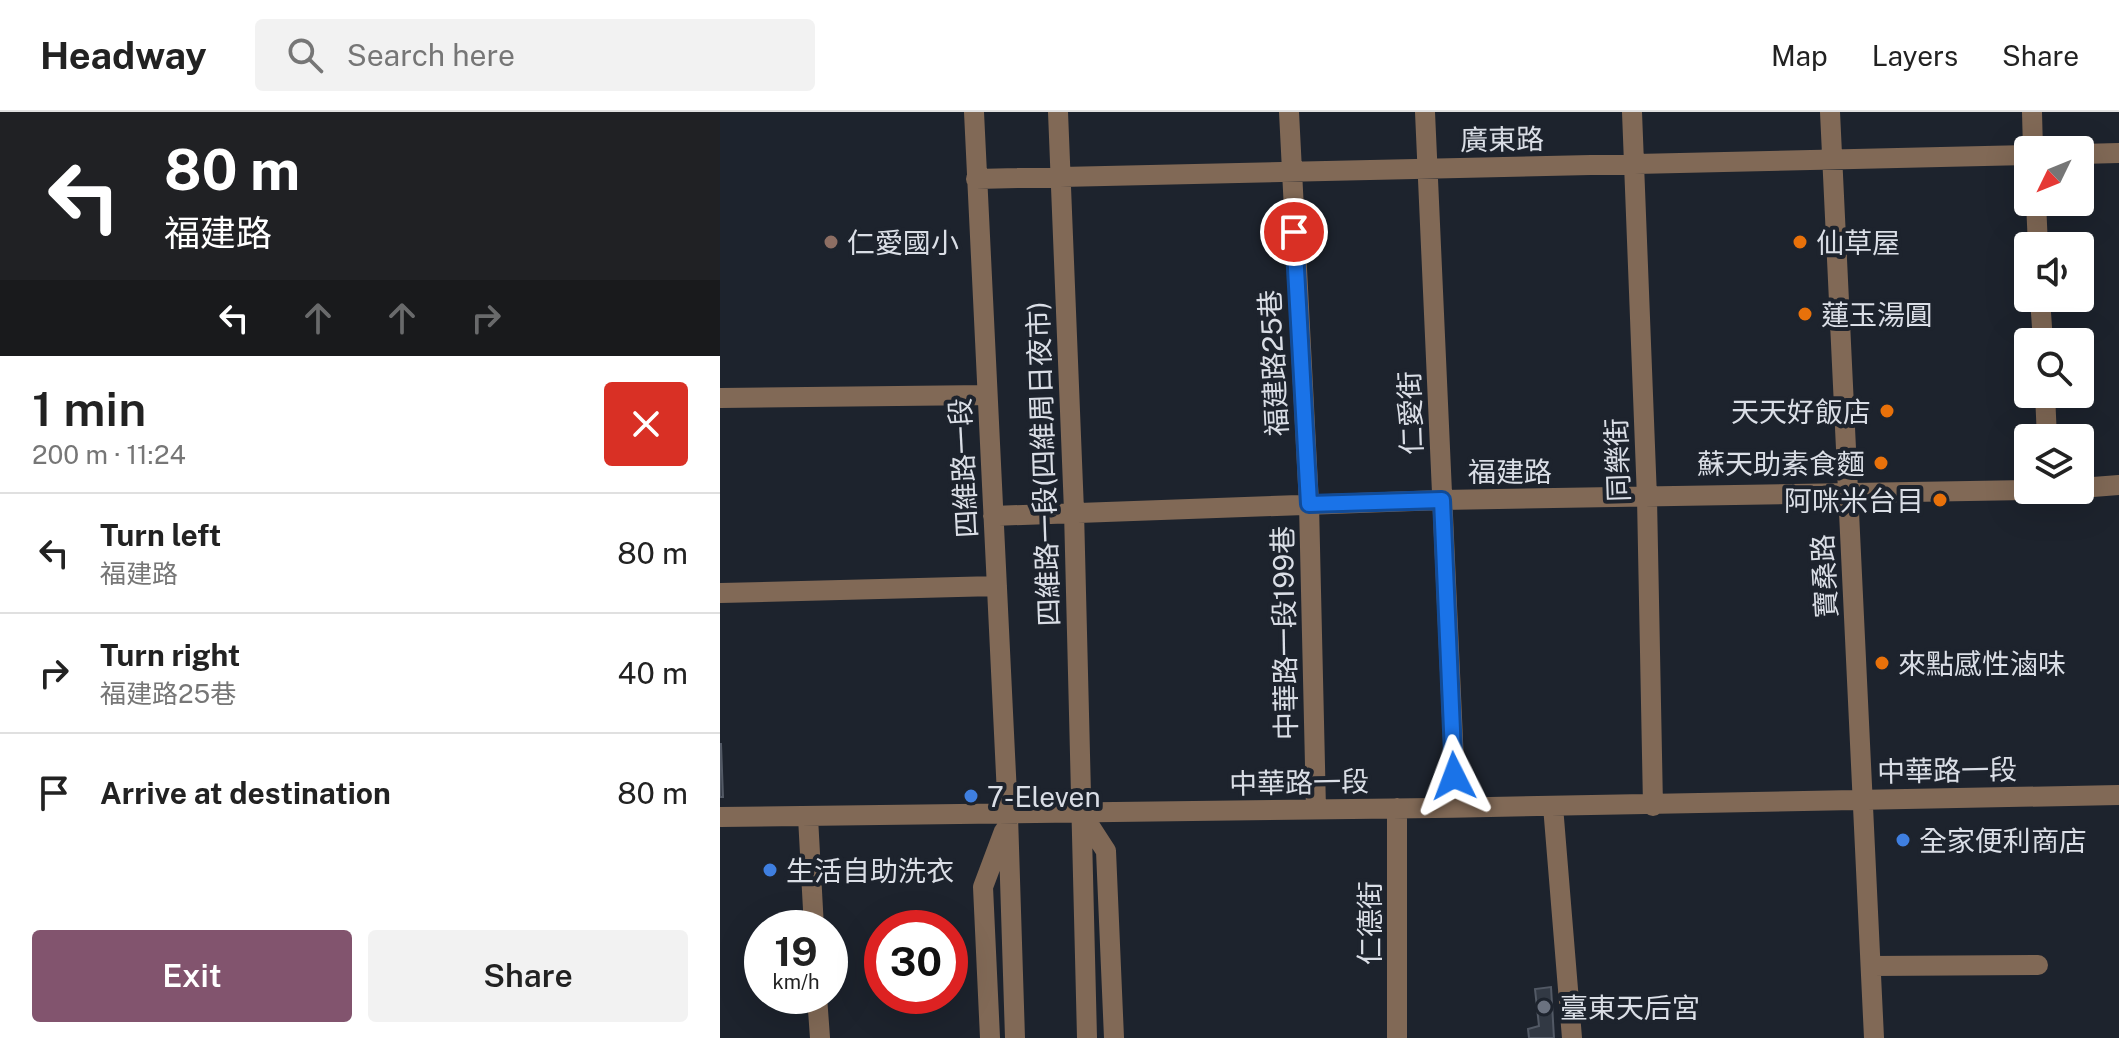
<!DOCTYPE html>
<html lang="en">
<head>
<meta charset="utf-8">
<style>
  :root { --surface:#fff; --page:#f2f2f2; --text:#222; --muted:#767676; --line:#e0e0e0; --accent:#82546e }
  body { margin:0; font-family:"Public Sans","Noto Sans TC",sans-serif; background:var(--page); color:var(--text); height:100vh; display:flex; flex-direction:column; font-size:30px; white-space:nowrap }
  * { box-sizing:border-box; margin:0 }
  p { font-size:26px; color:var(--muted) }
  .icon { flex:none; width:44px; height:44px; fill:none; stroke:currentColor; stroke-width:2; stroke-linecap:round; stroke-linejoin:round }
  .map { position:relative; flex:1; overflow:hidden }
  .panel { display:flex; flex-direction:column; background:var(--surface); width:720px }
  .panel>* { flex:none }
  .hud { background:#202124; color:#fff; overflow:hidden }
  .needle { width:52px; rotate:227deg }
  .controls { position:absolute; left:1294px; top:24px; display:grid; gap:16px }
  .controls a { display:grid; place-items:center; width:80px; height:80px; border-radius:8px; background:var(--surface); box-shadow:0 8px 32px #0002; font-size:40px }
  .speed { position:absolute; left:24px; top:798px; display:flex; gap:16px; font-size:40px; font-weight:700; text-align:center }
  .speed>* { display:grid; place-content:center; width:104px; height:104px; border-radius:50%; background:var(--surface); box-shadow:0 8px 32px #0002; line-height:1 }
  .speed small { font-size:20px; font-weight:400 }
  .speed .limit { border:12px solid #d22; background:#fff; color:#111 }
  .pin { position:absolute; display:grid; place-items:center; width:68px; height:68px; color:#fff; margin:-34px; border:4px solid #fff; border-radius:50%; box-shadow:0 2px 8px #0007 }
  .me { position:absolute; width:88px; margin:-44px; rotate:357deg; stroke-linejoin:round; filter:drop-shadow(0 0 6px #0008) }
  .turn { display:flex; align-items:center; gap:28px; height:168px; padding:0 32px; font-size:36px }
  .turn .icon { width:104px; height:104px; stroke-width:2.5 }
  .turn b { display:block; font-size:56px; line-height:68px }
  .lanes { display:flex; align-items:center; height:76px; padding:0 32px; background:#0003; justify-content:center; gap:40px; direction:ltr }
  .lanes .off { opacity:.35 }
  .round { display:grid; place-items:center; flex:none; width:84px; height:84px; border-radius:8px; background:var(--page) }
  .head { display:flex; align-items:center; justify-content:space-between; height:136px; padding:0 32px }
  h1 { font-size:48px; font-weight:600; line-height:60px }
  .button { display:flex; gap:16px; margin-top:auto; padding:16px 32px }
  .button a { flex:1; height:92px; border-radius:8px; background:var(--accent); color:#fff; font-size:32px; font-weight:600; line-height:92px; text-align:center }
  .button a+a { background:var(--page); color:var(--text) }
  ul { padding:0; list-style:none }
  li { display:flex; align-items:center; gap:24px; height:120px; padding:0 32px; border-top:2px solid var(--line) }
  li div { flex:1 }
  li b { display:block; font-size:30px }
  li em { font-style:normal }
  header { display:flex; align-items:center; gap:48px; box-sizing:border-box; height:112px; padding:0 40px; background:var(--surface); border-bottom:2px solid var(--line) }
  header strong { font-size:38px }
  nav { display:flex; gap:44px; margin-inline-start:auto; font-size:28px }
  .search { width:560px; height:72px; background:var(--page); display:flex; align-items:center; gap:20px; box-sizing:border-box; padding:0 28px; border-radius:8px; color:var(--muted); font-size:30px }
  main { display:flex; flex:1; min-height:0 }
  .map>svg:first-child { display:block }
</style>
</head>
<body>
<header>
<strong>Headway</strong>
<div class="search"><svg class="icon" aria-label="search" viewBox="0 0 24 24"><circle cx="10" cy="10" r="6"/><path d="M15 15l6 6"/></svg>Search here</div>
<nav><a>Map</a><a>Layers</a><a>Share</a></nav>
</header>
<main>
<section class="panel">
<div class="hud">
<div class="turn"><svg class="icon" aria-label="left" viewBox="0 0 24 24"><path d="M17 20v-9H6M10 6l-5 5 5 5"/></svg><div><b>80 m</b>福建路</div></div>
<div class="lanes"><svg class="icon" aria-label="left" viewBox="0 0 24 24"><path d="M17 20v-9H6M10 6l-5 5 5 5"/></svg><svg class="icon off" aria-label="ahead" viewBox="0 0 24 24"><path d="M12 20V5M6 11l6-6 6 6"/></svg><svg class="icon off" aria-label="ahead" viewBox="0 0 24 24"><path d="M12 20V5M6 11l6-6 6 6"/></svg><svg class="icon off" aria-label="right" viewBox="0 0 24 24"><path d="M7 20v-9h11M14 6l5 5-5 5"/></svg></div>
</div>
<div class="head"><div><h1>1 min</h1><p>200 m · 11:24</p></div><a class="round" style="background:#d93025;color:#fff"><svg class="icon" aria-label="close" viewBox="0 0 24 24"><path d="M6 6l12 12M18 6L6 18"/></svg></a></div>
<ul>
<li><svg class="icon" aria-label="left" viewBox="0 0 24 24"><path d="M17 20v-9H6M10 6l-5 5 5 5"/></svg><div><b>Turn left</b><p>福建路</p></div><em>80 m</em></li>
<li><svg class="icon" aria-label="right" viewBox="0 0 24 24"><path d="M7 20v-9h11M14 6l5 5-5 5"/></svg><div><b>Turn right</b><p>福建路25巷</p></div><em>40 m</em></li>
<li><svg class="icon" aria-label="arrive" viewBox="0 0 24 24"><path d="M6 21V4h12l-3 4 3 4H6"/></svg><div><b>Arrive at destination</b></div><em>80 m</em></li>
</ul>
<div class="button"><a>Exit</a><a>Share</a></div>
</section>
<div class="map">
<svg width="1399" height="926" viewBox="0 0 1399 926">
  <rect width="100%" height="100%" fill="#1d232d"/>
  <path fill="#323944" stroke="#525965" stroke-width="2" d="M0 632H1L3 685H0Z
    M831 875 834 926H809L808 917 819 914 815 877Z"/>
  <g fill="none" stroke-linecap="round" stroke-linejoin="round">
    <path stroke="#816956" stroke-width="20" d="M254 0 288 704 295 926
      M338 0 354 399 367 926
      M569 0 589 392 596 697
      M705 0 736 695
      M912 0 927 386 933 694
      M1110 0 1154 926
      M1312 0 1313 38
      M1360 42 1399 41
      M256 67 1308 43
      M1316 90 1318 134
      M1320 186 1323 230
      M1325 282 1327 326
      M0 286 267 283
      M1360 376 1399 373
      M273 404 722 388 1308 378
      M0 481 277 474
      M833 694 852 926
      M677 696V926
      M362 702 386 739 394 926
      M0 705C466 702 933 692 1399 683
      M88 705 94 816
      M1151 854 1318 853
      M97 884 100 926
      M270 926 263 775 284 719"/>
  </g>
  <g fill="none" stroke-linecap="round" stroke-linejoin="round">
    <defs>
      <path id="route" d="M574 120 589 392 722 388 734 664"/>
    </defs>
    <use href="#route" stroke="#114b97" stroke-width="20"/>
    <use href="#route" stroke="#1a73e8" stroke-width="14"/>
  </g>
  <circle fill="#8d6e63" stroke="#1d232d" stroke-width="3" cx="111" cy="130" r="8"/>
  <g fill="#e8710a" stroke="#1d232d" stroke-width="3">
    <circle cx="1080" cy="130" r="8"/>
    <circle cx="1085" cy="202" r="8"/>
    <circle cx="1167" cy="299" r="8"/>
    <circle cx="1161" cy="351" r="8"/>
    <circle cx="1220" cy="388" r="8"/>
    <circle cx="1162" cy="551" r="8"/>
  </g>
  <g fill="#3f7fe0" stroke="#1d232d" stroke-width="3">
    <circle cx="251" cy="684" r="8"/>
    <circle cx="1183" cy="728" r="8"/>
    <circle cx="50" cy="758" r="8"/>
  </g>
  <circle fill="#6b7280" stroke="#1d232d" stroke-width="3" cx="824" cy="895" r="8"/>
  <g text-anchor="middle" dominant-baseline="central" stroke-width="8" stroke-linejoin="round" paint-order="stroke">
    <g font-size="28" fill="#dadee6" stroke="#1d232d">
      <text transform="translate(782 27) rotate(-1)">廣東路</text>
      <text transform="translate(553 251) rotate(-93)">福建路25巷</text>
      <text transform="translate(690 301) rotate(-92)">仁愛街</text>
      <text transform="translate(897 348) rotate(-92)">同樂街</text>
      <text transform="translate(323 352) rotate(-92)">四維路一段(四維周日夜市)</text>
      <text transform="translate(243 356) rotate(-93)">四維路一段</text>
      <text x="790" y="359">福建路</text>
      <text transform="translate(1104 464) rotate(-93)">寶桑路</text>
      <text transform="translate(564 521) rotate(-91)">中華路一段199巷</text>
      <text transform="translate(1227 658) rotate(-1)">中華路一段</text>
      <text transform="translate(579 670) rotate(-1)">中華路一段</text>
      <text transform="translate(649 811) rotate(-90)">仁德街</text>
    </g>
    <g font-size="28" fill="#dadee6" stroke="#1d232d" text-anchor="start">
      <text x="127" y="130">仁愛國小</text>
      <text x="1096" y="130">仙草屋</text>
      <text x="1101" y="202">蓮玉湯圓</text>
      <text x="1151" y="299" text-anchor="end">天天好飯店</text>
      <text x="1145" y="351" text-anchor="end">蘇天助素食麵</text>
      <text x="1204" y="388" text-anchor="end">阿咪米台目</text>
      <text x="1178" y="551">來點感性滷味</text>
      <text x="267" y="684">7-Eleven</text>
      <text x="1199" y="728">全家便利商店</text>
      <text x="66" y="758">生活自助洗衣</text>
      <text x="840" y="895">臺東天后宮</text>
    </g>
  </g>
</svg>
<div class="controls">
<a><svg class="needle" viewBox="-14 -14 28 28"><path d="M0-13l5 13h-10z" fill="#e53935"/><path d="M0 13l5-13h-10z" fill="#767676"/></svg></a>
<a><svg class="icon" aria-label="sound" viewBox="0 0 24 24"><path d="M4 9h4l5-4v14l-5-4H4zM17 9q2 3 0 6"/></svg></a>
<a><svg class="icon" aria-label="search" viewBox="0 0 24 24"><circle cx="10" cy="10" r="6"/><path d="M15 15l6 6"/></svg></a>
<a><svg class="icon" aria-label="layers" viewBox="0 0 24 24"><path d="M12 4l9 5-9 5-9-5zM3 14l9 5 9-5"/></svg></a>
</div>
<div class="speed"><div>19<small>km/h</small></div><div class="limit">30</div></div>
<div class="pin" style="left:574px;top:120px;background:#d93025"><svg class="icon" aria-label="arrive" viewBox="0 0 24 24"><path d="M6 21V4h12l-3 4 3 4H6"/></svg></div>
<svg class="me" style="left:734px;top:664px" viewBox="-20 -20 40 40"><path d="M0-17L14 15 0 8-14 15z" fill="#1a73e8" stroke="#fff" stroke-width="4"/></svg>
</div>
</main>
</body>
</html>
